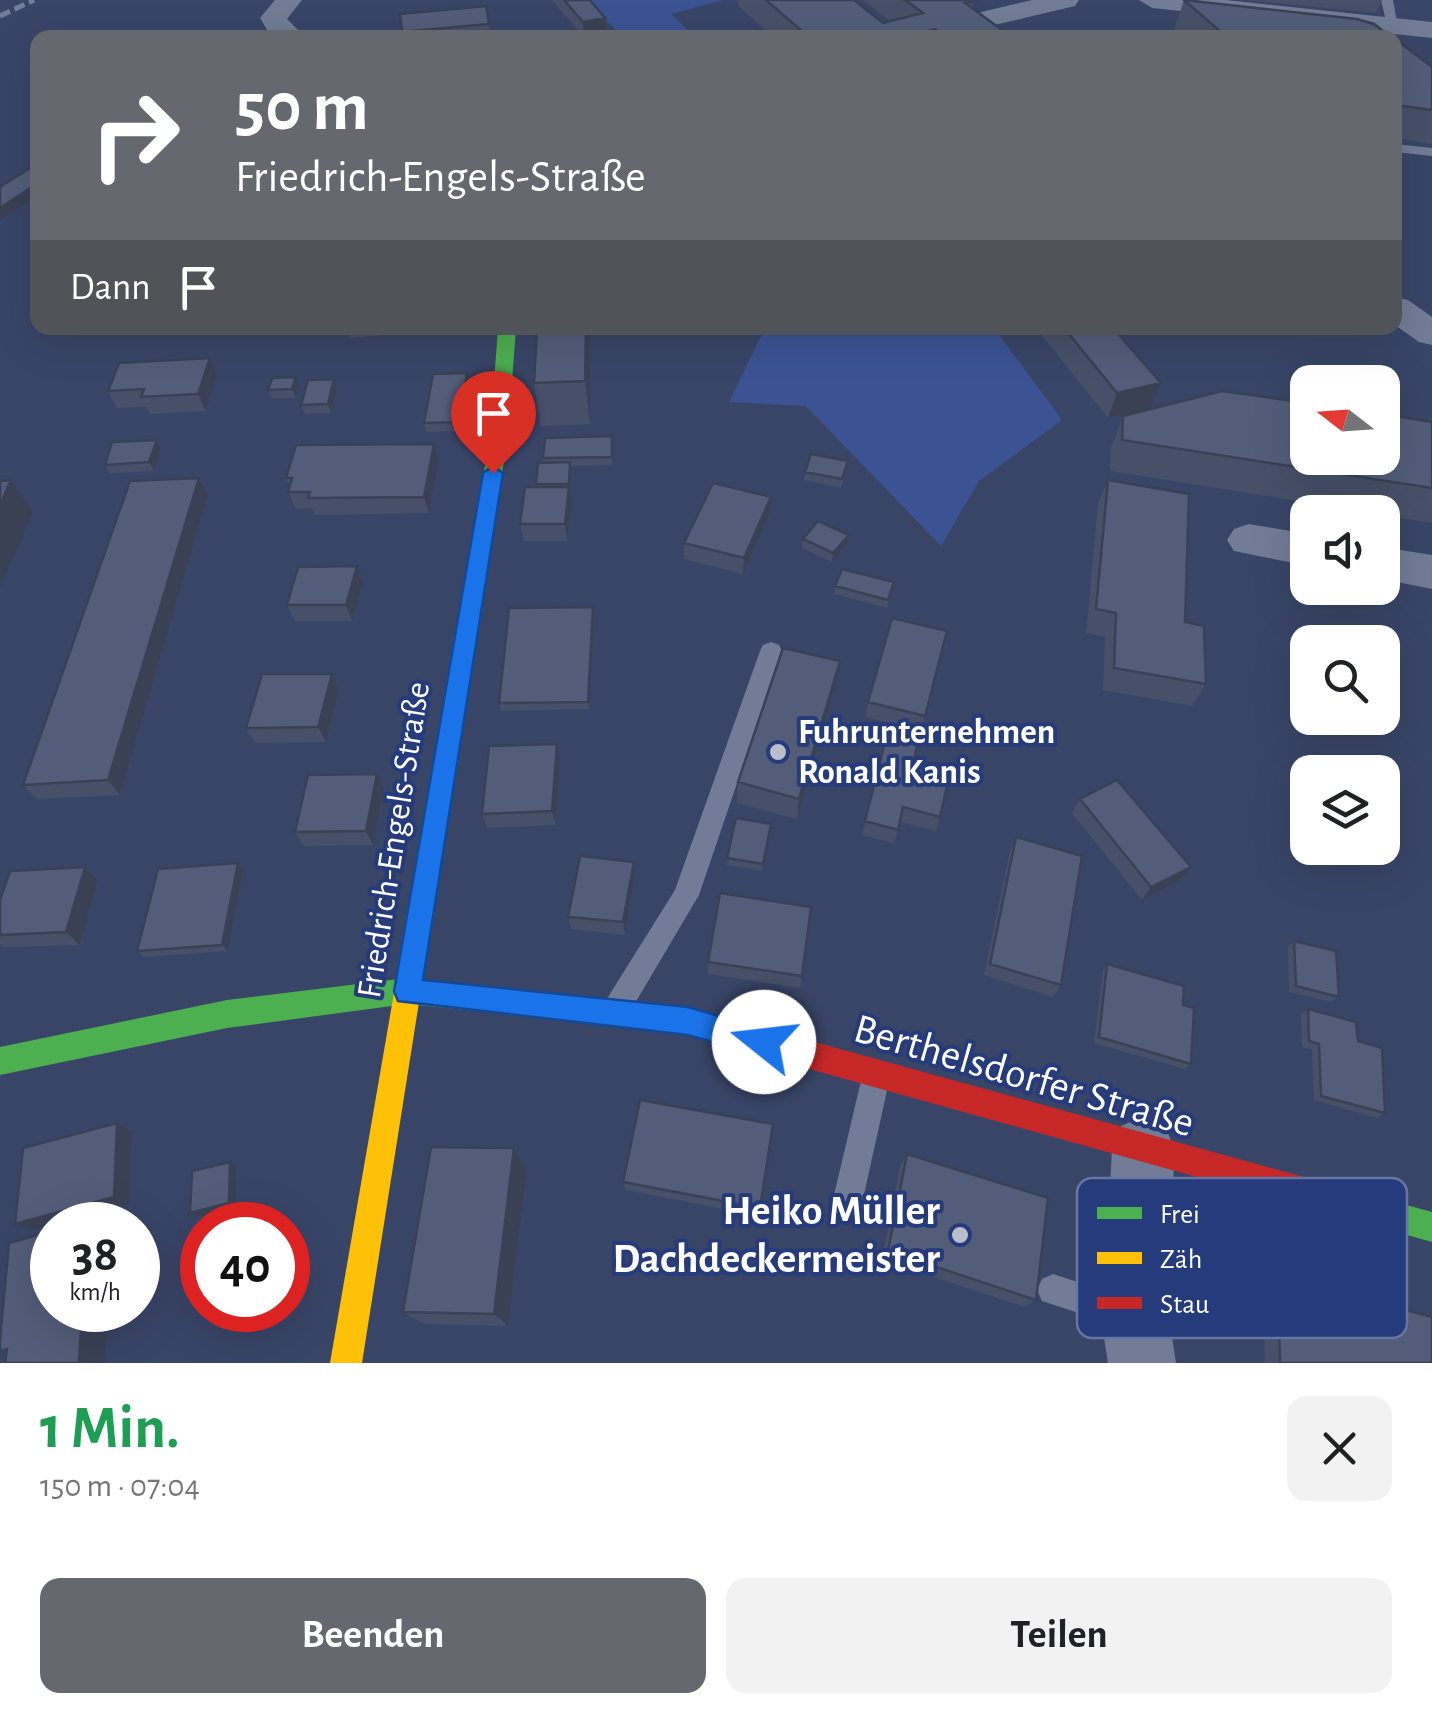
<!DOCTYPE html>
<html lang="de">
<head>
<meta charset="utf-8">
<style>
  :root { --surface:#fff; --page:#f2f2f2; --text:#202124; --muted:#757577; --accent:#65686f }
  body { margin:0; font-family:"Alegreya Sans",sans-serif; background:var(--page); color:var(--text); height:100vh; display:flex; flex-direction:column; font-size:38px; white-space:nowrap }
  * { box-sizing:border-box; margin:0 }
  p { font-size:32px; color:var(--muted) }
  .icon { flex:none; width:55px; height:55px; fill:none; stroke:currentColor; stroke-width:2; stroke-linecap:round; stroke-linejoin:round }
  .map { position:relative; height:1363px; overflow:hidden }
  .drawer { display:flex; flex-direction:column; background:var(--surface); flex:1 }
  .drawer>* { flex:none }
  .guide { position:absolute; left:30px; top:30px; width:1372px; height:305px; border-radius:20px; box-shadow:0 10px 40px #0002; background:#65686f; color:#fff; overflow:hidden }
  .needle { width:65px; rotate:287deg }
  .buttons { position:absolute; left:1290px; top:365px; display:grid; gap:20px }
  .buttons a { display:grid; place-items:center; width:110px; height:110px; border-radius:20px; background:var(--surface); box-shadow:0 10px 40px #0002; font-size:50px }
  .speed { position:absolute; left:30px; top:1202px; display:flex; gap:20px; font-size:50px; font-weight:700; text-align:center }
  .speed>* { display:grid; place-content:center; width:130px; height:130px; border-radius:50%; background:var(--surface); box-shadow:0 10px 40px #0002; line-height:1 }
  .speed small { font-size:25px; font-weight:400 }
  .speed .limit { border:15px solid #d22; background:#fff; color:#111 }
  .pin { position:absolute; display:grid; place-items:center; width:85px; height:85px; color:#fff; margin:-102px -42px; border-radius:50% 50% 50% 0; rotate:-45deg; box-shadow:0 0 10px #0007 }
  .pin .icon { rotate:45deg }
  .me { position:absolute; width:110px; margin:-55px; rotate:286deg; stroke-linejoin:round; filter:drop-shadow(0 0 8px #0008) }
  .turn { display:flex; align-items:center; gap:35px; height:210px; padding:0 40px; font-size:45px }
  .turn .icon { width:130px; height:130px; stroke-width:2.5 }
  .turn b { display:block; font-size:70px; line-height:85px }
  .then { display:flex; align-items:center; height:95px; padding:0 40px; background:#0003; gap:20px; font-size:38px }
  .round { display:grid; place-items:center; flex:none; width:105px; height:105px; border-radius:20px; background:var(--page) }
  .headline { display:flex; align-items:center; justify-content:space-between; height:170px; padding:0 40px }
  h1 { font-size:60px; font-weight:600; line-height:75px; color:#1e9e55 }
  .action { display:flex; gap:20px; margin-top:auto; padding:20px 40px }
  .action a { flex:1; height:115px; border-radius:20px; background:var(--accent); color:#fff; font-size:40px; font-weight:600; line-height:115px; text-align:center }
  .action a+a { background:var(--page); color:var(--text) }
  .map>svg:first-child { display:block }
</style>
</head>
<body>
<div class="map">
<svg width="1432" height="1363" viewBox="0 0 1432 1363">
  <rect width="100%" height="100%" fill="#394567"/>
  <path fill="#3b5393" d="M585 0H723L671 14 696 38 593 37 617 31Z
    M758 328H994L1062 420 979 481 941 546 806 406 729 402 762 334Z"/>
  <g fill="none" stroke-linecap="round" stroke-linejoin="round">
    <path fill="#737c96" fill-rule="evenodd" d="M1381 0H1393L1398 28 1387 25Z
      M1395 144 1432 148V156L1395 152Z
      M771 642 779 645 782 651 699 895 628 1015 618 1019 608 1015 604 1006 608 997 675 890 760 651 763 645Z
      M876 1063 886 1067 890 1077 863 1199 859 1210 848 1214 837 1210 833 1199 862 1077 866 1067Z
      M1053 1274 1145 1304 1150 1315 1145 1326 1134 1331 1042 1301 1037 1290 1042 1279Z"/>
    <path fill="#737c96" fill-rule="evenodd" d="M275 0H302L287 19 306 38H272L260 18Z
      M1032 0H1079L1075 6 990 26 977 18 981 12Z
      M1139 0H1226L1432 22V38L1152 8Z
      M1395 297 1408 300 1432 317V345L1419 342 1395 325Z
      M1249 524 1308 534V566L1234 551 1227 540 1234 529Z
      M1382 547 1432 555V589L1382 579Z
      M1143 1117 1165 1126 1174 1148 1171 1331 1176 1363H1108L1103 1331 1112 1148 1121 1126Z"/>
    <path fill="#4caf50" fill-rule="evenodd" d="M498 328H516L508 436 447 825 444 833 435 836 426 833 423 825 490 436Z
      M407 978 476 985 486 989 490 998 486 1007 476 1011 407 1004 227 1028 0 1075V1047L227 1000Z
      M1311 1179 1432 1212V1242L1300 1205 1296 1194 1300 1183Z"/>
    <path fill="#ffc107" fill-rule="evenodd" d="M435 814 444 817 447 825 362 1363H330L423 825 426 817Z"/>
    <path fill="#c62828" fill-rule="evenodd" d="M476 985 688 1007 1311 1179 1322 1183 1326 1194 1322 1205 1311 1209 688 1035 476 1011 466 1007 462 998 466 989Z"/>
    <path stroke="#747d96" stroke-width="5" stroke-dasharray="11 5" stroke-linecap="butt" d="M0 16 34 0"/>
  </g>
  <path fill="#475068" d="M552 0H590L605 18 607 34 584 38Z
    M738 0H854L883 23 890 21 863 0H973V9L1013 38H774L738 6Z
    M1184 0 1392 38H1183L1174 30Z
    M1246 0H1382L1376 13Z
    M486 6 491 38H403L402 32Z
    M1395 39 1432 67V144L1395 138Z
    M347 328H458L350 338Z
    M537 328H590V424L541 426 534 383Z
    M1036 328H1113L1161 383 1151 408 1108 418Z
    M210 358 217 376 206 411 150 414 146 407 117 408 108 391Z
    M334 379 337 388 331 413 305 414 301 405Z
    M469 382 461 431 426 432 424 423Z
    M299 386 296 398H272L268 390Z
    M1123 416 1432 422V523L1382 515V512H1367L1110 471 1111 448Z
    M157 440 161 448 154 471 110 473 105 465Z
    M613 445 612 465 571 466 570 490 572 503 567 541H524L520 524 537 487 543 462V458Z
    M439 461 429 513 315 515 312 508 296 509 288 492 290 487 286 478Z
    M848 461 841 488 804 480 805 472Z
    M199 478 208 495 120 795 37 799 23 785Z
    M1108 480 1185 622 1206 684 1192 706 1103 690 1105 637 1086 633 1098 504Z
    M770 513 743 574 684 559V543Z
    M849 535 847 543 832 562 802 548 803 539Z
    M357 566 364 582 352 621H295L287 605Z
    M894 582 887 608 834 594 835 586Z
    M594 616 589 709 501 711 499 703Z
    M947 631 921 731 865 717 868 702Z
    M332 674 339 690 326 742 255 743 246 728Z
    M836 684 797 819 737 803 738 782Z
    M888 730 914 759 940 817 936 831 900 822 894 843 862 835Z
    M557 744 560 758 556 825 487 828 482 814Z
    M384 789 373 845 304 846 295 832Z
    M1080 799 1191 867 1180 880 1142 900 1072 813Z
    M771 831 762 871 727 865V858Z
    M1016 837 1061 985 1053 997 984 975 1010 851Z
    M238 863 243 870 228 951 144 957 137 951Z
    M85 867 98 880 80 945 4 947 0 944V900Z
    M635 875 625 935 571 929 568 917Z
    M811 907 800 988 708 974V962Z
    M1294 941 1339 997 1331 1002 1289 992 1288 947Z
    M1107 964 1191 1064 1185 1069 1094 1043 1103 970Z
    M1308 1009 1358 1041 1385 1113 1377 1118 1314 1100 1312 1049 1302 1047 1301 1014Z
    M773 1124 759 1216 626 1190 623 1182Z
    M514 1148 527 1169 508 1326 424 1324 403 1312Z
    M907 1154 1036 1300 1024 1307 882 1260 900 1166Z
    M1278 1275 1432 1363H1265L1263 1281Z"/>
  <path fill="#3a4155" d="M605 18 607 34 584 38 583 22Z
    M935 29 933 38H901Z
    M38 183V195L0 220V208Z
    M586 328H590V424L585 381Z
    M210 358 217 376 206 411 198 394Z
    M467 373 469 382 461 431 459 422Z
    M296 377 299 386 296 398 292 389Z
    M334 379 337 388 331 413 328 404Z
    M1161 383 1151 408 1108 418 1117 393Z
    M157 440 161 448 154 471 149 462Z
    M434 444 439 461 429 513 424 497Z
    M570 462 571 470 570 490 572 503 567 541 565 524 569 488Z
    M199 478 208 495 120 795 108 780Z
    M11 480 33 512 0 588V505Z
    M771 497 770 513 743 574 744 558Z
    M849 535 847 543 832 562 833 553Z
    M357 566 364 582 352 621 346 605Z
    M593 607 594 616 589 709 588 702Z
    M840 661 836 684 797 819 799 799Z
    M332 674 339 690 326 742 318 727Z
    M557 744 560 758 556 825 552 811Z
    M377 774 384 789 373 845 366 831Z
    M634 862 635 875 625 935 623 922Z
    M238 863 243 870 228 951 222 945Z
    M85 867 98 880 80 945 66 932Z
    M1191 867 1180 880 1142 900 1151 887Z
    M117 1123 132 1132 129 1204 33 1230 15 1224Z
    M514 1148 527 1169 508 1326 494 1314Z
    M230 1162 236 1166V1207L197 1217 190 1213Z
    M96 1219 110 1225H96Z
    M91 1310H116L115 1331 106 1333 105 1363H79L81 1327Z"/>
  <path fill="#535d79" stroke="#3a4155" stroke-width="2.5" d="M564 0H590L605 18 583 22Z
    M766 0H854L883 23 923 13 905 0H973L975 1 965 3 1013 38H946L935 29 901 38H810Z
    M1184 0 1357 19 1374 24 1392 38H1228Z
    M486 6 489 24 402 32 400 14Z
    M238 33 252 37 230 38Z
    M1395 39 1432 67V110L1395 105Z
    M38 163V183L0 208V187Z
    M537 328H586L585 381 534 383Z
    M1064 328H1113L1161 383 1117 393Z
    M210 358 198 394 141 397 144 389 108 391 119 363Z
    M467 373 459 422 424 423 433 374Z
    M296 377 292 389 268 390 272 378Z
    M334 379 328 404 301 405 308 380Z
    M1222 391 1308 403V458H1382V414L1432 422V488L1122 440 1123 416Z
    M612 436V457L543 458 545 438Z
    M157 440 149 462 105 465 112 442Z
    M434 444 424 497 308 498 310 492H288L292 478H286L296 445Z
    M811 454 848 461 842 479 805 472Z
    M570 462 569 484H536L538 463Z
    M199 478 108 780 23 785 130 481Z
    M11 480 0 505V481Z
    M1108 480 1189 494 1185 622 1204 626 1206 684 1114 668 1116 613 1096 609Z
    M713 483 771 497 744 558 684 543Z
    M525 487H569L565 524H520Z
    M818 521 849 535 833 553 803 539Z
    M357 566 346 605H287L298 567Z
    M842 569 894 582 888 600 835 586Z
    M593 607 588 702 499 703 509 608Z
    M892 618 947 631 925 716 868 702Z
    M783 648 840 661 799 799 738 782Z
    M262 674H332L318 727 246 728Z
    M888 730 919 738 914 759 951 768 940 817 903 807 898 830 865 821Z
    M557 744 552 811 482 814 489 746Z
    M377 774 366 831 295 832 308 775Z
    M1117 780 1191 867 1151 887 1080 799Z
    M736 818 771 824 763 864 727 858Z
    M1016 837 1082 856 1061 985 990 964Z
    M580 856 634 862 623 922 568 917Z
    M238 863 222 945 137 951 158 869Z
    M85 867 66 932 0 935V900L10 871Z
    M720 893 811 907 802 976 708 962Z
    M1294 941 1336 951 1339 997 1296 986Z
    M1107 964 1184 986 1183 1005 1194 1008 1191 1064 1099 1037Z
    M1308 1009 1356 1022 1358 1041 1382 1048 1385 1113 1321 1096 1319 1044 1309 1041Z
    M640 1100 773 1124 760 1208 623 1182Z
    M117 1123 114 1197 15 1224 23 1148Z
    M431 1147 514 1148 494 1314 403 1312Z
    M907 1154 1048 1198 1036 1300 888 1251Z
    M230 1162 229 1203 190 1213 192 1171Z
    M96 1219V1225H74Z
    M52 1231V1310H91L90 1325 81 1327 79 1363H5L7 1349 0 1351V1340L9 1243Z
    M1278 1275 1432 1317V1363H1280Z"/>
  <path fill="#1a73e8" stroke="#114b97" stroke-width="2.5" d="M493 466 503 473 423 980 688 1007 773 1032 778 1042 773 1052 764 1056 688 1035 398 1001 394 991 483 473Z"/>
  <g fill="#babeca" stroke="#253b7b" stroke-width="4">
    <circle cx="778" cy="752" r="10"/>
    <circle cx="960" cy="1235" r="10"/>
  </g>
  <g text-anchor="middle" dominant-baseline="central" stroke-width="8" stroke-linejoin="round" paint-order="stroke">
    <g font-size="35" font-weight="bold" fill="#fff" stroke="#253b7b" text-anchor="start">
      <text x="798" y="732">Fuhrunternehmen<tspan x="798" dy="40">Ronald Kanis</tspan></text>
    </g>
    <g font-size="35" fill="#fff" stroke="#253b7b">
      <text transform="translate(394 840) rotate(-81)">Friedrich-Engels-Straße</text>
    </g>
    <g font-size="42" fill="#fff" stroke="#253b7b">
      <text transform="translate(1024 1076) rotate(16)">Berthelsdorfer Straße</text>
    </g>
    <g font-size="42" font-weight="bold" fill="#fff" stroke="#253b7b" text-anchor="end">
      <text x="940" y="1211">Heiko Müller<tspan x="940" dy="48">Dachdeckermeister</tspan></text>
    </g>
  </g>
  <rect x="1077" y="1178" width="330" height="160" rx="15" fill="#253b7b" stroke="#6676a3" stroke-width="2.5"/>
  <rect x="1097" y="1207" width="45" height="12" fill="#4caf50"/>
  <rect x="1097" y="1252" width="45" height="12" fill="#ffc107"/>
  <rect x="1097" y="1297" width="45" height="12" fill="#c62828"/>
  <g font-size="28" fill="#fff">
    <text x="1160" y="1223">Frei</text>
    <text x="1160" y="1268">Zäh</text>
    <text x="1160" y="1313">Stau</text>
  </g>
</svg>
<div class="buttons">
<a><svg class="needle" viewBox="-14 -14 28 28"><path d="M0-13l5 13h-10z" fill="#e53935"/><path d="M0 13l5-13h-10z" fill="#757577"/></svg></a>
<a><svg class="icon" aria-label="sound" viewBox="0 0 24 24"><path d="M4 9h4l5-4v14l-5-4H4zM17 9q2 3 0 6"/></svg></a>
<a><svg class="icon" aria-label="search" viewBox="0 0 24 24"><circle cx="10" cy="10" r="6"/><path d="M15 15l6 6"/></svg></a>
<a><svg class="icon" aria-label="layers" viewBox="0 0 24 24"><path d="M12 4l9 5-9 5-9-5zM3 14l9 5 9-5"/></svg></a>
</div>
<div class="speed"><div>38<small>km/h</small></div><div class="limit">40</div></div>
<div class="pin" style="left:493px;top:473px;background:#d93025"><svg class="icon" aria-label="arrive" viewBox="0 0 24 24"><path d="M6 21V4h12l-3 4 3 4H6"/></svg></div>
<svg class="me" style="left:764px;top:1042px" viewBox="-20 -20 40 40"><circle r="19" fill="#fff"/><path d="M0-13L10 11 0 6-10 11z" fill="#1a73e8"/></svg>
<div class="guide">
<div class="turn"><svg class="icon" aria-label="right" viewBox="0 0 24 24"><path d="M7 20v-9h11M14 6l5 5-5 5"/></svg><div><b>50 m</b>Friedrich-Engels-Straße</div></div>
<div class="then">Dann<svg class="icon" aria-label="arrive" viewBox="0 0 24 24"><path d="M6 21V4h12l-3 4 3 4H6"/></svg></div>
</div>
</div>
<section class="drawer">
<div class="headline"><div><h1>1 Min.</h1><p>150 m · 07:04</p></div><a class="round"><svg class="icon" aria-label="close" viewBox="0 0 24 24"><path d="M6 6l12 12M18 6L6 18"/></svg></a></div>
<div class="action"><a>Beenden</a><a>Teilen</a></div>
</section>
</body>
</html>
